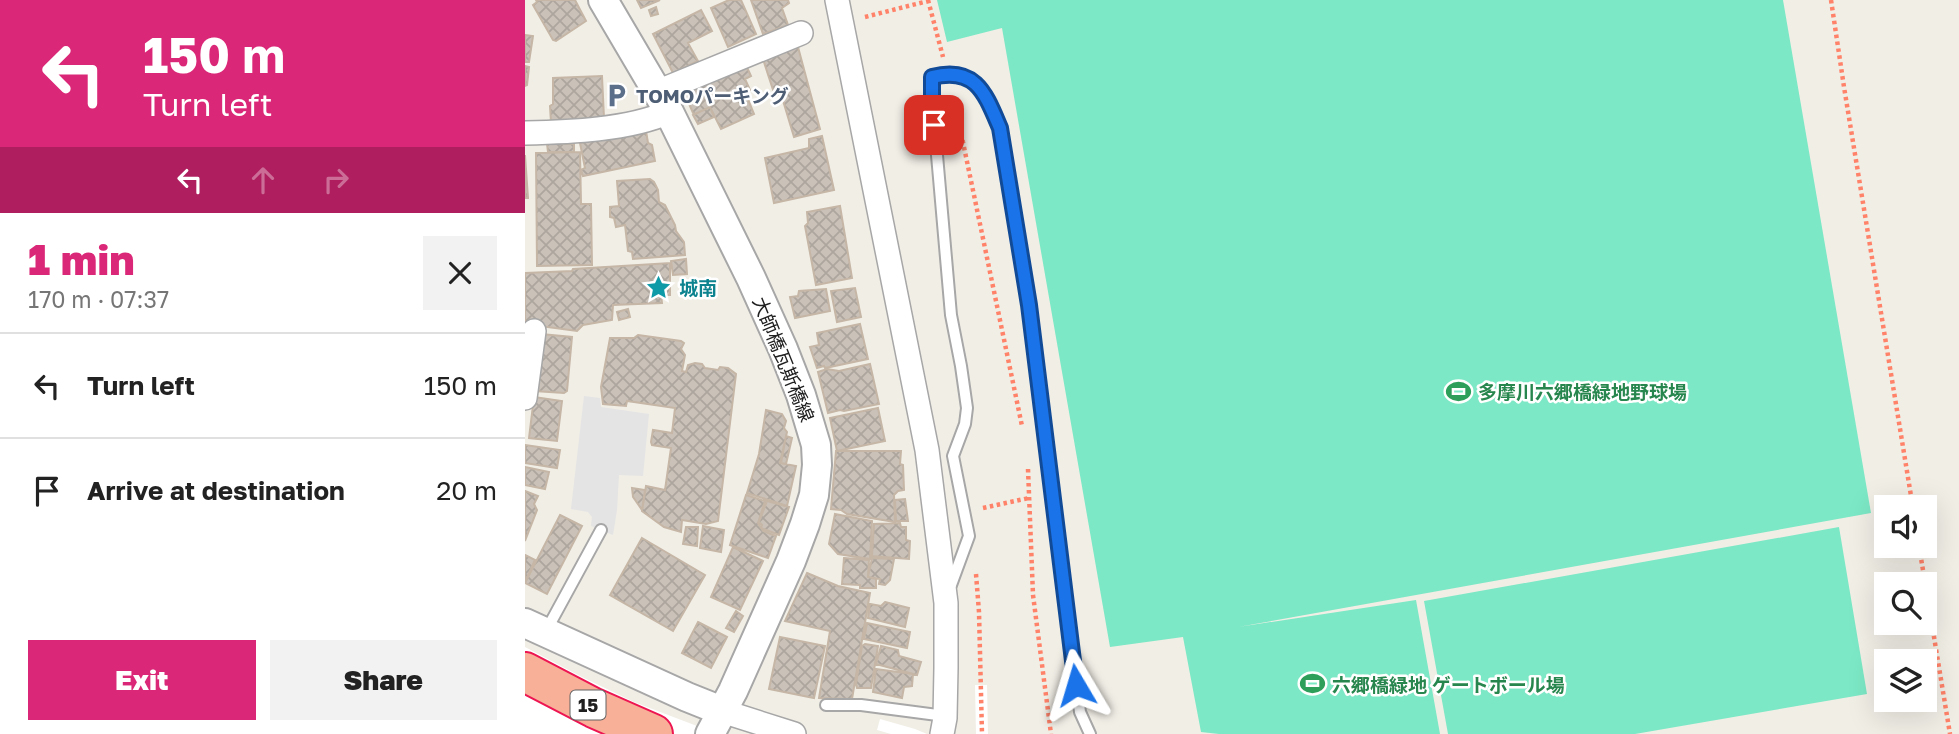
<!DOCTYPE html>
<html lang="en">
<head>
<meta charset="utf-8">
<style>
  :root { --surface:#fff; --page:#f2f2f2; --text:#222; --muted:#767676; --line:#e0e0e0; --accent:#db2777 }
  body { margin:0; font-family:"Golos Text","Noto Sans JP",sans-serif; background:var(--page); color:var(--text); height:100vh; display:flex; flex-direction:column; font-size:26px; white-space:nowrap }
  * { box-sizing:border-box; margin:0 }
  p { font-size:23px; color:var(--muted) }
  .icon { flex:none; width:38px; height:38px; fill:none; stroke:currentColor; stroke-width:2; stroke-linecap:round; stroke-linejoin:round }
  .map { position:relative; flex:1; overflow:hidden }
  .drawer { display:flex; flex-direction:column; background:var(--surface); width:525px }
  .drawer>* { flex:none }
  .banner { background:#db2777; color:#fff; overflow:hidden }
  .fabs { position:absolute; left:1349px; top:495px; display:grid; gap:14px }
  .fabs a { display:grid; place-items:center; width:63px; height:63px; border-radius:0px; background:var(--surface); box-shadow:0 7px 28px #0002; font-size:35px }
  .pin { position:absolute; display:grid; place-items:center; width:60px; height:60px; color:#fff; margin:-30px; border-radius:14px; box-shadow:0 4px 10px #0006 }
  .me { position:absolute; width:77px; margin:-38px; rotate:353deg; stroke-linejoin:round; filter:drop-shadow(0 0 5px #0008) }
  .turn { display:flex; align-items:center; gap:24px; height:147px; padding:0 28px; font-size:32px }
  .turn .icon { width:91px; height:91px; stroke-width:2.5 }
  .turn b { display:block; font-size:49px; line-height:60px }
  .lanes { display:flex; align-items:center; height:66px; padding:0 28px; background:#0003; justify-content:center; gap:35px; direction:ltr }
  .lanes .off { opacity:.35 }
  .round { display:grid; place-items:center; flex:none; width:74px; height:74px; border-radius:0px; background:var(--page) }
  .head { display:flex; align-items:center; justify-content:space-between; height:119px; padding:0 28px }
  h1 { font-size:42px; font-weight:800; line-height:52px; color:var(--accent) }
  .action { display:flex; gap:14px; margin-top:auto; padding:14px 28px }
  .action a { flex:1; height:80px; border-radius:0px; background:var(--accent); color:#fff; font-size:28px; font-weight:800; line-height:80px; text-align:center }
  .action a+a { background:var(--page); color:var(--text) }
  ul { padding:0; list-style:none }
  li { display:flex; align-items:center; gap:21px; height:105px; padding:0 28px; border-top:2px solid var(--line) }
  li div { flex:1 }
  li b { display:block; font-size:26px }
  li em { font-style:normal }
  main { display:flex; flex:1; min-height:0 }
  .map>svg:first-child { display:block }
</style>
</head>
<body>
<main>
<section class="drawer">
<div class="banner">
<div class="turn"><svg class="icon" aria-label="left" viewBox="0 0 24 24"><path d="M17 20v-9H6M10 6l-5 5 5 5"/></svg><div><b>150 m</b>Turn left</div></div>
<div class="lanes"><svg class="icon" aria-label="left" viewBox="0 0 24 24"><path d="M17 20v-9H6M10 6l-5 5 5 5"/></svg><svg class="icon off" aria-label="ahead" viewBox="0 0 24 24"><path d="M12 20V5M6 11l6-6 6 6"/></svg><svg class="icon off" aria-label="right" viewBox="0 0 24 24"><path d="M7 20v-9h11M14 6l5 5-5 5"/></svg></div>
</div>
<div class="head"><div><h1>1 min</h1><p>170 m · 07:37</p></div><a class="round"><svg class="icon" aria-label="close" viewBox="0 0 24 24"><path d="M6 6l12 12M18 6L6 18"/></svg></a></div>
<ul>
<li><svg class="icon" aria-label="left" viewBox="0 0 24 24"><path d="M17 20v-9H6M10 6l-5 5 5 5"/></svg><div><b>Turn left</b></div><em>150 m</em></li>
<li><svg class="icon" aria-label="arrive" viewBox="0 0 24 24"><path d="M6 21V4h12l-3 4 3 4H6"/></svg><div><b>Arrive at destination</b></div><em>20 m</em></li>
</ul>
<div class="action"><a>Exit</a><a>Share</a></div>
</section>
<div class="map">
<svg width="1434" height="734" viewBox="0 0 1434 734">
  <defs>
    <pattern id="building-cross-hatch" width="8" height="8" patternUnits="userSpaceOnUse" patternTransform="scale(1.75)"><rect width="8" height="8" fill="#cac1b8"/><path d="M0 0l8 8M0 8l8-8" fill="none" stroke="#ada69e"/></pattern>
  </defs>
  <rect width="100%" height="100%" fill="#f1eee6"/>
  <path fill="#7ce8c5" d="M412 0H1258L1346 513 713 627 891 600 915 734H694L676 732 658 637 585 647 477 28 422 42Z
    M1314 527 1342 694 1110 734H923L899 601Z"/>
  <path fill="#e4e4e4" d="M59 396 75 398 76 407 124 414 118 476 94 475 92 510 88 535 66 526 67 517 63 512 46 509Z"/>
  <path fill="#fff" d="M0 647 55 676 109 702 193 734H0Z
    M450 685H462L463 734H451Z
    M355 719 390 729 402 734H366L352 730Z"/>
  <path fill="url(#building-cross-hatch)" stroke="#c5b6a6" stroke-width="2" d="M11 0H50L61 21 31 41 28 40 8 5 12 2Z
    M112 0H135L116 8Z
    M204 0H216L231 34 203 47 186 8Z
    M226 0H263L264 3 257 8 263 25 238 34Z
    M131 7 133 14 126 16 124 10Z
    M176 10 187 31 163 43 173 61 148 73 128 34Z
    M0 35 8 36 4 62H0Z
    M273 47 295 129 269 137 256 94 250 96 238 59 239 56Z
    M220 63 226 76 220 79 225 90 220 92 229 114 196 129 185 107 170 114 168 113 158 90 184 80 186 82 190 77Z
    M0 66 4 67 2 85 0 86Z
    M77 76 79 118 26 123 25 106 28 104V78Z
    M185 107 189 117 173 124 168 115Z
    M121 131 123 143 127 145 130 161 58 176 56 170 60 168 55 143Z
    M297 136 309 190 249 203 240 158 284 148V139Z
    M22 144H49V152H23Z
    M55 152 56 204H66L67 265 12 266 11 153Z
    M0 155 3 198H0Z
    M125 179 129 182 133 190 134 202 140 205 150 225 151 231 159 242 160 255 108 259 107 252 103 251 100 225 91 227 89 218 85 217V207L94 206 92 181Z
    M315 206 327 278 291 285 280 226 283 223 282 212Z
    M161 259 162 274 148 275 146 261Z
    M145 263V295H136L137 303 88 305 87 320 58 325 52 331 0 324V273L47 271 48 269Z
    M330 288 336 317 312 322 306 291Z
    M301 289 305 311 270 318 265 297 273 296 274 291Z
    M103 309 105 317 94 320 92 312Z
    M335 324 343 359 300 368 299 366 292 368 285 347 294 345 292 333Z
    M16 334 47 337 42 391 39 393 10 391Z
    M113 335 156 341 159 343 156 349 160 355 157 371 161 372 163 365 170 363 177 364 180 368 193 370 195 367 203 368 211 374 193 521 181 524 157 520 156 532 139 527 117 511 121 486 140 490 146 448 127 445 126 442 128 430 147 433 150 408 102 401 101 406 78 404 76 387 85 338H109Z
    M345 364 354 404 319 411 315 410 303 413 293 372 302 369 314 371Z
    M9 397 37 401 32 441 4 438Z
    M353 408 360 441 312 451 305 418Z
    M241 410 257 414 261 421 259 428 262 432 255 463 271 466 262 506 222 493 234 454Z
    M261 436 267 438 261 464 256 463Z
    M0 445 35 450 32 468 0 463Z
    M311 451H376L375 464 378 465 379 490 373 491 369 495 370 522 322 514 316 510 306 509Z
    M0 467 24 472 20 489 0 485Z
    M107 488 120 490 117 510 108 497Z
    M0 491 13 496 9 504 12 510 0 541Z
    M221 495 240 501 233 523 238 531 251 536 243 558 205 545Z
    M380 499 383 521H371L370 500Z
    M242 501 264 507 254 535 236 528 237 525 234 522Z
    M310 514 347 521 345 559 313 554 304 544Z
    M35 515 57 526 22 594 0 583Z
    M375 523 376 527H381V540L385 541 384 559 347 556 349 524Z
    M178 526 199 530 196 552 175 548Z
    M161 527H173L172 546 158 544Z
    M117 538 180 575 148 631 85 595Z
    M208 547 238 561 215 610 186 597Z
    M0 555 10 560 0 582Z
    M319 558 344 560 343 577 351 579V588H335V585L317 584Z
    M347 558 369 559 365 580 360 585 354 584 355 579 343 577Z
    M282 573 313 586 345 593 327 699 294 698 305 631 260 621Z
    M360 602 384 608 380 627 343 618 345 604 356 606Z
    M211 611 218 616 209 632 201 628Z
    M173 622 202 637 186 668 157 653Z
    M342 623 385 632 382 648 339 639Z
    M255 637 300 646 289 698 244 689Z
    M340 644 353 646 346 688H332L331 684 337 646Z
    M356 646 373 650 374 656 396 662 392 675 351 664Z
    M351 669 388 674 387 686 379 687 377 698 348 692Z"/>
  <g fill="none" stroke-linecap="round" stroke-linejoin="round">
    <defs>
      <path id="service" d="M426 585 444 536 428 456 440 424 442 408 436 366 426 315 407 98V77C451 66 460 93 475 128L504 305 555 712 565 734
        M21 631 76 530
        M301 705H336L420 716"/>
      <path id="minor" d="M312 0 402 450 421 603V668L420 718 417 734
        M132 92 276 33
        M0 133C45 132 103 130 144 112
        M0 398 9 331
        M197 711 269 734"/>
      <path id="tertiary" d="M78 0 144 112 226 278 258 349 276 395 291 445 292 465 289 495 280 524 266 561 208 691 185 734
        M0 623 162 697 197 711"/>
      <path id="trunk" d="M0 672 69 708 128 734"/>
    </defs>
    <use href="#service" stroke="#a7a7a7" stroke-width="14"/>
    <use href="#minor" stroke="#a7a7a7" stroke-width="26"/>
    <use href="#tertiary" stroke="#a7a7a7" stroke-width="32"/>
    <use href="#trunk" stroke="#ed1552" stroke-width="42"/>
    <path stroke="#ff8269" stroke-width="4.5" stroke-dasharray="3.5 3.5" stroke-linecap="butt" d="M403 0 418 57
      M1306 0 1319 87 1388 508
      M340 17 403 1
      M429 99 497 426
      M503 469 508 595 526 734
      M458 508 504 498
      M1394 546 1425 734
      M451 574 454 612 457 734"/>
    <use href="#service" stroke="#fff" stroke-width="10"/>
    <use href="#minor" stroke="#fff" stroke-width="23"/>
    <use href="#tertiary" stroke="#fff" stroke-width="28"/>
    <use href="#trunk" stroke="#f8b098" stroke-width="38"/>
  </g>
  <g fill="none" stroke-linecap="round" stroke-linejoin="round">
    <defs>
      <path id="route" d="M409 125 407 98V77C451 66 460 93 475 128L504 305 551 685"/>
    </defs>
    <use href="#route" stroke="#114b97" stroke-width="18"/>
    <use href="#route" stroke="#1a73e8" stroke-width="12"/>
  </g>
  <defs>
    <symbol id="parking-bare" viewBox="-9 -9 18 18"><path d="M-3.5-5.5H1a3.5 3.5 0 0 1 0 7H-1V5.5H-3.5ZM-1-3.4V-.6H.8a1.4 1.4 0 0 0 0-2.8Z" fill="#5c6f8a" stroke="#fff" stroke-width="2.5" paint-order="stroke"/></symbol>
    <symbol id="sight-bare" viewBox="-9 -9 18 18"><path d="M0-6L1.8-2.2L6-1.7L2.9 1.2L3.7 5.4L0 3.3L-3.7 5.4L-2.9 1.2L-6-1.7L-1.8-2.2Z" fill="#0f9aa8" stroke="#fff" stroke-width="2.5" paint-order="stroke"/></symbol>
    <symbol id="stadium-bare" viewBox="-9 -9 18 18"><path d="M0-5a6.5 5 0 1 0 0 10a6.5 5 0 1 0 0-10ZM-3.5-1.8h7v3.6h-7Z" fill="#2e9e5b" stroke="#fff" stroke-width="2.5" paint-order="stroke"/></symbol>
  </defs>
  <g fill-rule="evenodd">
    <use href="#parking-bare" x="74" y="78" width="35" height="35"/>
    <use href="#sight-bare" x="116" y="270" width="35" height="35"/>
    <use href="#stadium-bare" x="916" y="374" width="35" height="35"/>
    <use href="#stadium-bare" x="770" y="666" width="35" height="35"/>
  </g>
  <g text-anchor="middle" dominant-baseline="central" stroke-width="5" stroke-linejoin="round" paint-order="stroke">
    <rect fill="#fff" stroke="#636363" stroke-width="2" x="45.5" y="690.5" width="35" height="29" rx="5"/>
    <g font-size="18" font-weight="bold" fill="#202020">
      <text x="63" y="705">15</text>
    </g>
    <g font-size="19" font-weight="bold" fill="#4e5e75" stroke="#fff" text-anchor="start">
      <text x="111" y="95">TOMOパーキング</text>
    </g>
    <g font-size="19" font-weight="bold" fill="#0d838f" stroke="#fff" text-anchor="start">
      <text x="154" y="287">城南</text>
    </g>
    <g font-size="19" fill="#202020" stroke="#fff">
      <text transform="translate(259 359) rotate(68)">大師橋瓦斯橋線</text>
    </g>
    <g font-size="19" font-weight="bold" fill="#27864d" stroke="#fff" text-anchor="start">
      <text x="953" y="391">多摩川六郷橋緑地野球場</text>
      <text x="807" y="684">六郷橋緑地 ゲートボール場</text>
    </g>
  </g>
</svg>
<div class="fabs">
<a><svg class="icon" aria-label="sound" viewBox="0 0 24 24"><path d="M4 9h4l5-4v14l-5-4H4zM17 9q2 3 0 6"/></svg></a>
<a><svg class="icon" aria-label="search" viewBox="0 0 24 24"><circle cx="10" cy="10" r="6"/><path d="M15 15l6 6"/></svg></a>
<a><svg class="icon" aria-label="layers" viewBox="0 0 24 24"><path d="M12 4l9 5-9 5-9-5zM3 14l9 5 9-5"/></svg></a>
</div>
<div class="pin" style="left:409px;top:125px;background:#d93025"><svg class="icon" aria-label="arrive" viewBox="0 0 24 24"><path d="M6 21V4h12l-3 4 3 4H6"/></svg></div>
<svg class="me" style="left:551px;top:685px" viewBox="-20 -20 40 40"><path d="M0-17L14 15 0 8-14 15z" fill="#1a73e8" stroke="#fff" stroke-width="4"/></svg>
</div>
</main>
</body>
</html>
